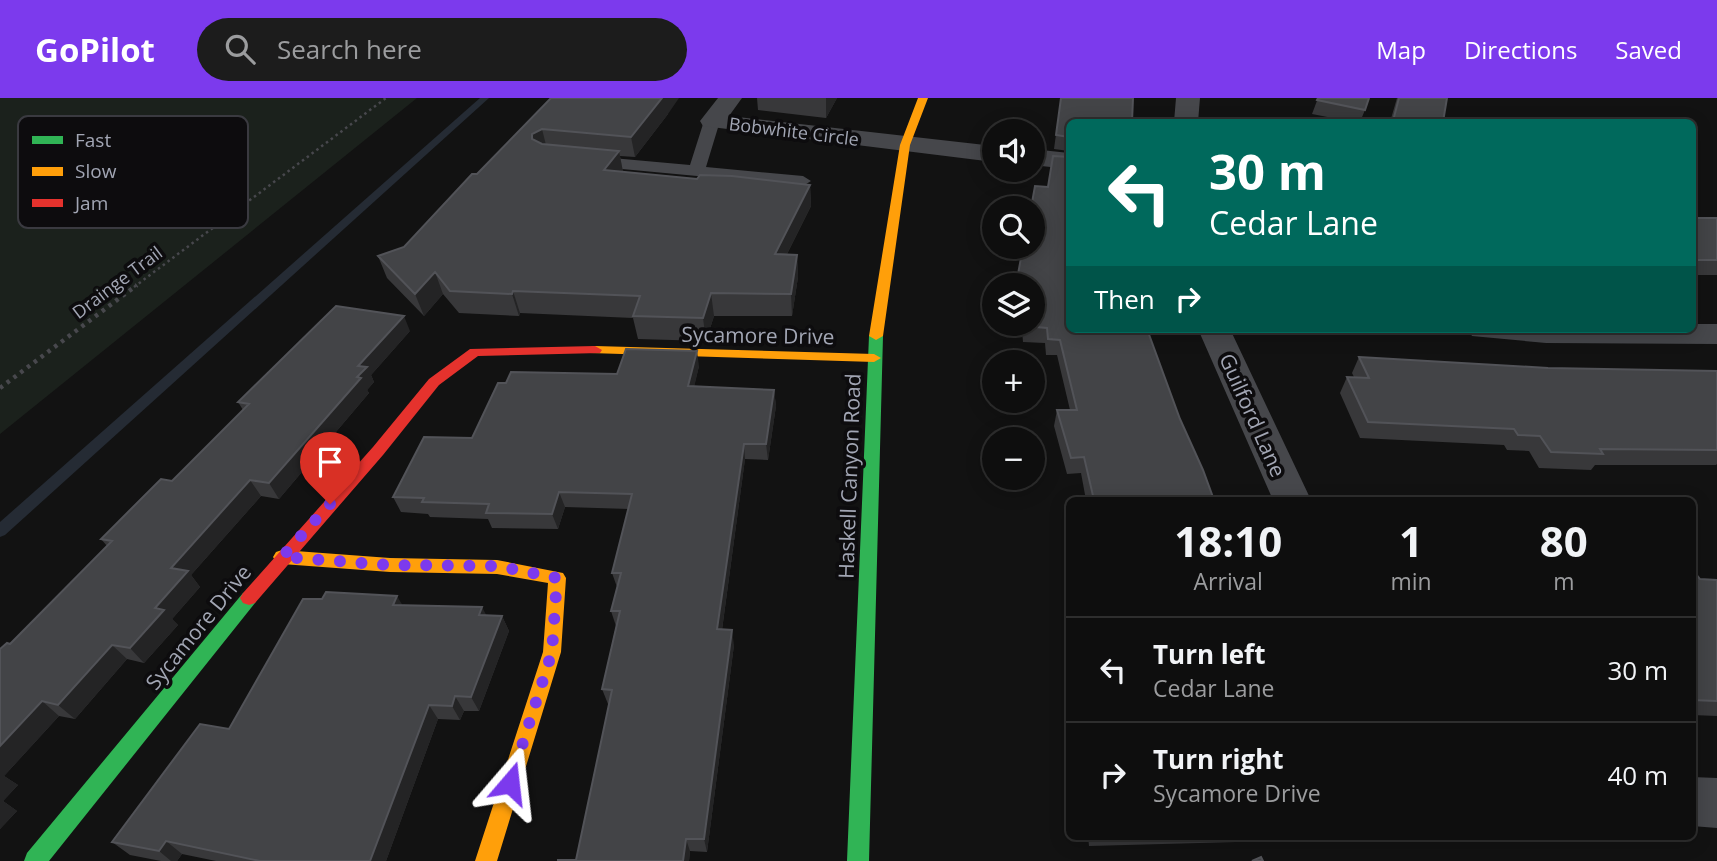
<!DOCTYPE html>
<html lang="en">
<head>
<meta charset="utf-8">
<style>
  :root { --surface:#0e0e0e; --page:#1c1c1c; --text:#f1f3f6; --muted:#9b9c9e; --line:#2e2e2e; --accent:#7c3aed }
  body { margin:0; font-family:"Open Sans",sans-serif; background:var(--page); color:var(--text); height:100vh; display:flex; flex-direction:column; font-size:26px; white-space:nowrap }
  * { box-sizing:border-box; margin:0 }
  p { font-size:23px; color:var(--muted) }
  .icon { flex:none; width:38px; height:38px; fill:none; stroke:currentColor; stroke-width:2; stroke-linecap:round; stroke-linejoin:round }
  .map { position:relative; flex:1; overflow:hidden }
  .sheet { position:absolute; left:1066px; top:399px; width:630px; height:343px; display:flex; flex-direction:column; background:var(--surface); border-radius:10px; box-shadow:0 4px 18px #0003,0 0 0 2px var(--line) }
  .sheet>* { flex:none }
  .top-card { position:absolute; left:1066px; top:21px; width:630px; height:214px; border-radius:10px; box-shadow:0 4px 18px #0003,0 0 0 2px var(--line); background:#00695c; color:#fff; overflow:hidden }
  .tools { position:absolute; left:982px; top:21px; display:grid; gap:14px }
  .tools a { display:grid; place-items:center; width:63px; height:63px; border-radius:50%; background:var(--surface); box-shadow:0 4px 18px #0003,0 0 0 2px var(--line); font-size:35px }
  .pin { position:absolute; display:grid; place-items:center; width:60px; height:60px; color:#fff; margin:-72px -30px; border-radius:50% 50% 50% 0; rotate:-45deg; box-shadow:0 0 7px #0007 }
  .pin .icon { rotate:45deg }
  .me { position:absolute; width:77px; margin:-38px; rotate:17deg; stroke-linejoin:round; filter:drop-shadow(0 0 5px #0008) }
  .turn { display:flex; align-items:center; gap:24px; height:147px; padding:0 28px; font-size:32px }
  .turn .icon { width:91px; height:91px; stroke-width:2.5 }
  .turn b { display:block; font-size:49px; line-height:60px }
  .then { display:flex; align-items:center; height:66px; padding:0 28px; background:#0003; gap:14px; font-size:26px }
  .eta { display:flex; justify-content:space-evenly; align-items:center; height:119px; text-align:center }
  .eta b { font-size:42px; font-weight:700; line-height:49px }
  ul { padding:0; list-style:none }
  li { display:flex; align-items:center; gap:21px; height:105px; padding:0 28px; border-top:2px solid var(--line) }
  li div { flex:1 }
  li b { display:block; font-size:26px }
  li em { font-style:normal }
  header { display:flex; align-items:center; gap:42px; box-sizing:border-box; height:98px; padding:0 35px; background:var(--accent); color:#fff }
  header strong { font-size:33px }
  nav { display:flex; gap:38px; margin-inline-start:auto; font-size:24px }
  .search { width:490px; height:63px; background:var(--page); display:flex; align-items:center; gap:18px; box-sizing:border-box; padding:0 24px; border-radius:38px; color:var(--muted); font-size:26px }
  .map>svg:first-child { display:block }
</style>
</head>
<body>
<header>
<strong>GoPilot</strong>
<div class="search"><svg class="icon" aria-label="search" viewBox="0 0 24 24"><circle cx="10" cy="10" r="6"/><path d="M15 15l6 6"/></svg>Search here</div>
<nav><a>Map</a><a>Directions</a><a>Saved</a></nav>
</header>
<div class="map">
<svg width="1717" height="763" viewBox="0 0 1717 763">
  <rect width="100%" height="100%" fill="#121212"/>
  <path fill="#1b211c" d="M0 0H417L0 336Z"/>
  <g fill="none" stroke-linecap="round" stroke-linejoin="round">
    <path fill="#252b34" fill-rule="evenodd" d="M480 0H489L5 437 0 439V424Z"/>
    <path stroke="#48484d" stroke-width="2.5" stroke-dasharray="2.5 3.5" stroke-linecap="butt" d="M134 189 386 0"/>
    <path stroke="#48484d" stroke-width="4.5" stroke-dasharray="3.5 5" stroke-linecap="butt" d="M0 290 137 187"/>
    <path fill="#46474b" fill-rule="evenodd" d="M712 18 720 23 706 69 803 78 811 83 803 88 590 68 582 63 590 58 690 67 704 23Z"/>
    <path fill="#46474b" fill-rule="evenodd" d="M718 0H742L729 18 994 48V64L703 28 700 23Z
      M1176 0H1200L1198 24H1174Z
      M1032 51 1069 55V71L1032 67Z
      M1692 226H1717V246L1546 245 1472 238 1468 231H1692Z
      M1198 231H1230L1311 402H1273Z
      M1692 679 1717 680V730L1692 728Z"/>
    <path fill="#30b455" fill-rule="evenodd" d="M876 234 883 238 869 763H847L869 238Z
      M249 493 255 495 258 500 255 505 49 763H24L27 755 243 495Z"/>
    <path fill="#ff9f0a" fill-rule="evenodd" d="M918 0H928L910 47 883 238 876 242 869 238 900 47Z
      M595 248 874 256 881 260 874 264 590 255 588 252 590 249Z
      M282 452 390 460 497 462 563 475 566 480 561 554 497 763H475L543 554 548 485 497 476 390 474 282 466 276 464 273 459 276 454Z"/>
    <path fill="#e5322d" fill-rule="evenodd" d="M595 248 602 252 600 255 478 258 439 287 383 357 255 505 249 507 243 505 240 500 243 495 373 349 429 281 470 251Z"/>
  </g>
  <path fill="#38383a" d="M551 0 668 16 635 59 620 58 623 74 697 81 810 87 811 108 787 156 797 157 798 179 792 218H714L706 243 638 241 633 220 520 215 519 218 459 215 443 196 424 218 387 180 378 158 404 149 477 76Z
    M757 0H837L826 20 758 12Z
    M1061 0 1132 24H1069V53L1054 51Z
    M1318 0 1365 12 1360 24H1353L1312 16Z
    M1397 0H1447L1443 24H1390Z
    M1692 120H1717V177H1692Z
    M1015 226H1032L1069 231 1148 235 1180 321 1214 402H1086L1081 375 1067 376 1054 328 1057 312H1070L1057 257H1046L1045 245 1023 244 1022 232H1016Z
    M410 233 371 277 374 284 367 292 369 295 279 401 261 398 191 477 200 489 172 521 178 527 144 565 127 561 75 621 59 618 4 678 18 687 3 703 17 713 0 731V551L10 546 107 448 101 441 172 383 243 312 238 304Z
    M1359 259 1548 270 1717 273V366L1716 367H1595L1591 372 1539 370 1529 353 1507 352 1504 347 1360 340 1340 295 1347 279H1354L1352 275Z
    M699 268 694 288 774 292 776 308 768 362 745 361 722 532 734 547 707 754 690 753 689 763H558L576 762 609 606H608L602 591 616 528 611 513 617 489 612 475 629 411 565 409 558 431 492 430 488 421 430 419 428 416 401 414 393 399 472 340 506 285Z
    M1692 471 1700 481 1717 482V618L1692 617Z
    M403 507 486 518H502L509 533 479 613H464L460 622 438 621 386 763H216L182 756 177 763H161L130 757 112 744 229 631Z
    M1088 738H1241L1237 744 1089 748Z"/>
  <path fill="#242425" d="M662 0H679L668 16 635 59 631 39Z
    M826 0H837L826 20Z
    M542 31 547 51 532 41V36Z
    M619 53 623 74 604 72Z
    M810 87 811 108 776 178 775 156Z
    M797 157 798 179 792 218 791 196Z
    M435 174 443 196 424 218 415 196Z
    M513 193 520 215 519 218 512 196Z
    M711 195 714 218 706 243 703 220Z
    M404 218 410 233 371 277 374 284 367 292 369 295 279 401 269 385 357 279 358 268Z
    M697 253 699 268 691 303 688 288Z
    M774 292 776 308 768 362 766 346Z
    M744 346 745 361 720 546 717 531Z
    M250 382 261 398 191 477 200 489 172 521 178 527 144 565 130 550 155 510 171 470Z
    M559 394 565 409 558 431 552 416Z
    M397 498 406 513 393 507Z
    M482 509 490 524 479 517Z
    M502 518 509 533 479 613 471 599Z
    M732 532 734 547 707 754 704 741Z
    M112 547 127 561 75 621 58 607Z
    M455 598 464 613 460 622 452 608Z
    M42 603 59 618 4 678 18 687 3 703 17 713 0 731V648Z
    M429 607 438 621 386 763H370Z
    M686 741 690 753 689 763H683Z
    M166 743 182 756 177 763H171L159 753Z"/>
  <path fill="#434447" stroke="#525358" stroke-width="2" d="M551 0H662L631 39 542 31 532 36V41L542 46 619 53 604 72 697 81 700 77 732 78 810 87 775 156 797 157 791 196 711 195 703 220 633 218 640 198 513 193 512 196 450 193 435 174 415 196 378 158 404 149 472 76H477Z
    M1061 0H1133L1132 24H1069V39L1056 37Z
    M1318 0H1369L1365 12 1317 2Z
    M1399 0H1447L1443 24H1400L1393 23Z
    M1053 58 1069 59V231H1147L1180 321 1203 372 1214 402H1094L1084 359 1071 360 1057 312H1077L1060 242 1048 241 1047 230 1025 228V226H1032V187H1016L1023 149H1032V110H1031L1035 88 1048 89Z
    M1692 120H1717V162H1692Z
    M336 208 404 218 358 268 367 269 357 279 361 280 269 385 250 382 171 470 188 473 155 510 164 512 130 550 112 547 58 607 42 603 0 648V551L7 545 10 546 112 443 101 441 161 381 172 383 249 306 238 304Z
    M626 251 697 253 688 288 774 292 766 346H744L717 531 732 532 704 741H686L683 763H558V762H576L612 592 602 591 620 513H611L621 475H612L632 396 559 394 552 416 486 415 489 406 422 404 424 400 393 399 424 339 472 340 498 285H506L511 274 617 276Z
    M1359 259 1548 270 1717 273V352L1600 351 1603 356 1551 354 1540 338 1518 337 1514 331 1368 324 1347 279 1369 280Z
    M1692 471 1700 481 1717 482V603L1692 602Z
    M326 494 397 498 393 507 482 509 479 517 502 518 471 599 455 598 452 608 429 607 370 763H260L166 743 159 753 112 744 200 626 229 631 303 501H322Z
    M1261 759 1263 763H1252Z"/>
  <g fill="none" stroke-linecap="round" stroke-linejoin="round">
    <path stroke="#7c3aed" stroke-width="12" stroke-dasharray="0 21.6" d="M330 406 282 459 390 467 497 468 557 480 552 554 510 685"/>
  </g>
  <g text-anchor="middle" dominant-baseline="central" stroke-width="7" stroke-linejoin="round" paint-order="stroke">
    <g font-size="18" fill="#a2a6b4" stroke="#0d0c0e">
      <text transform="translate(794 33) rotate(7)">Bobwhite Circle</text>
      <text transform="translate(117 184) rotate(-37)">Drainge Trail</text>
    </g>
    <g font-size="21" fill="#a2a6b4" stroke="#0d0c0e">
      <text transform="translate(758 237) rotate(1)">Sycamore Drive</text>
      <text transform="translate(1253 317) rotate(66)">Guilford Lane</text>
      <text transform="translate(849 378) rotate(-88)">Haskell Canyon Road</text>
      <text transform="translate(198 529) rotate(-51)">Sycamore Drive</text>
    </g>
  </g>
  <rect x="18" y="18" width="230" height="112" rx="10" fill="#0d0c0e" stroke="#3a3a40" stroke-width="2"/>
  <rect x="32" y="38" width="31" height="8" fill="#30b455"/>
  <rect x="32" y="69" width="31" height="9" fill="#ff9f0a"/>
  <rect x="32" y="101" width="31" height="8" fill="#e5322d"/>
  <g font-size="19" fill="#a2a6b4">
    <text x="75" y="49">Fast</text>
    <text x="75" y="80">Slow</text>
    <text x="75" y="112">Jam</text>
  </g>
</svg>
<div class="tools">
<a><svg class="icon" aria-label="sound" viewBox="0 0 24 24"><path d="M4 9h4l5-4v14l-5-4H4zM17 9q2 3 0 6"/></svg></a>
<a><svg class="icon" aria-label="search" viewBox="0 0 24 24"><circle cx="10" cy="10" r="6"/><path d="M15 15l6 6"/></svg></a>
<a><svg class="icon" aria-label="layers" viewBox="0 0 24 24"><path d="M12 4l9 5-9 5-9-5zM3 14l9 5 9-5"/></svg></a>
<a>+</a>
<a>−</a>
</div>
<div class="pin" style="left:330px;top:406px;background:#d93025"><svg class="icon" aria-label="arrive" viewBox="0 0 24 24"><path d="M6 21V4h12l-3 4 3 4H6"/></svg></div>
<svg class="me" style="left:510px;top:685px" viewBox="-20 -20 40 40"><path d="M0-17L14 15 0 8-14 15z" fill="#7c3aed" stroke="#fff" stroke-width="4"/></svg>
<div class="top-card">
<div class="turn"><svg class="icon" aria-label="left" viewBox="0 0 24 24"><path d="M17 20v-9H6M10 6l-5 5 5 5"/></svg><div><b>30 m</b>Cedar Lane</div></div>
<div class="then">Then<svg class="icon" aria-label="right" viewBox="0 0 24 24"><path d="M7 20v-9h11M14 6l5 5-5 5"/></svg></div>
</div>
<section class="sheet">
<div class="eta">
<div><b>18:10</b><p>Arrival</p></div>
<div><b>1</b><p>min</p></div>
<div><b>80</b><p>m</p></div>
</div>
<ul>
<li><svg class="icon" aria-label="left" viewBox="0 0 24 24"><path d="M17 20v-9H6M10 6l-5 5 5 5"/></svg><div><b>Turn left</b><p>Cedar Lane</p></div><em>30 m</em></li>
<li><svg class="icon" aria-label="right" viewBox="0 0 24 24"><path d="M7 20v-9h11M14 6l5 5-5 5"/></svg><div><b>Turn right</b><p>Sycamore Drive</p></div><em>40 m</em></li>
</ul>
</section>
</div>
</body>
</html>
